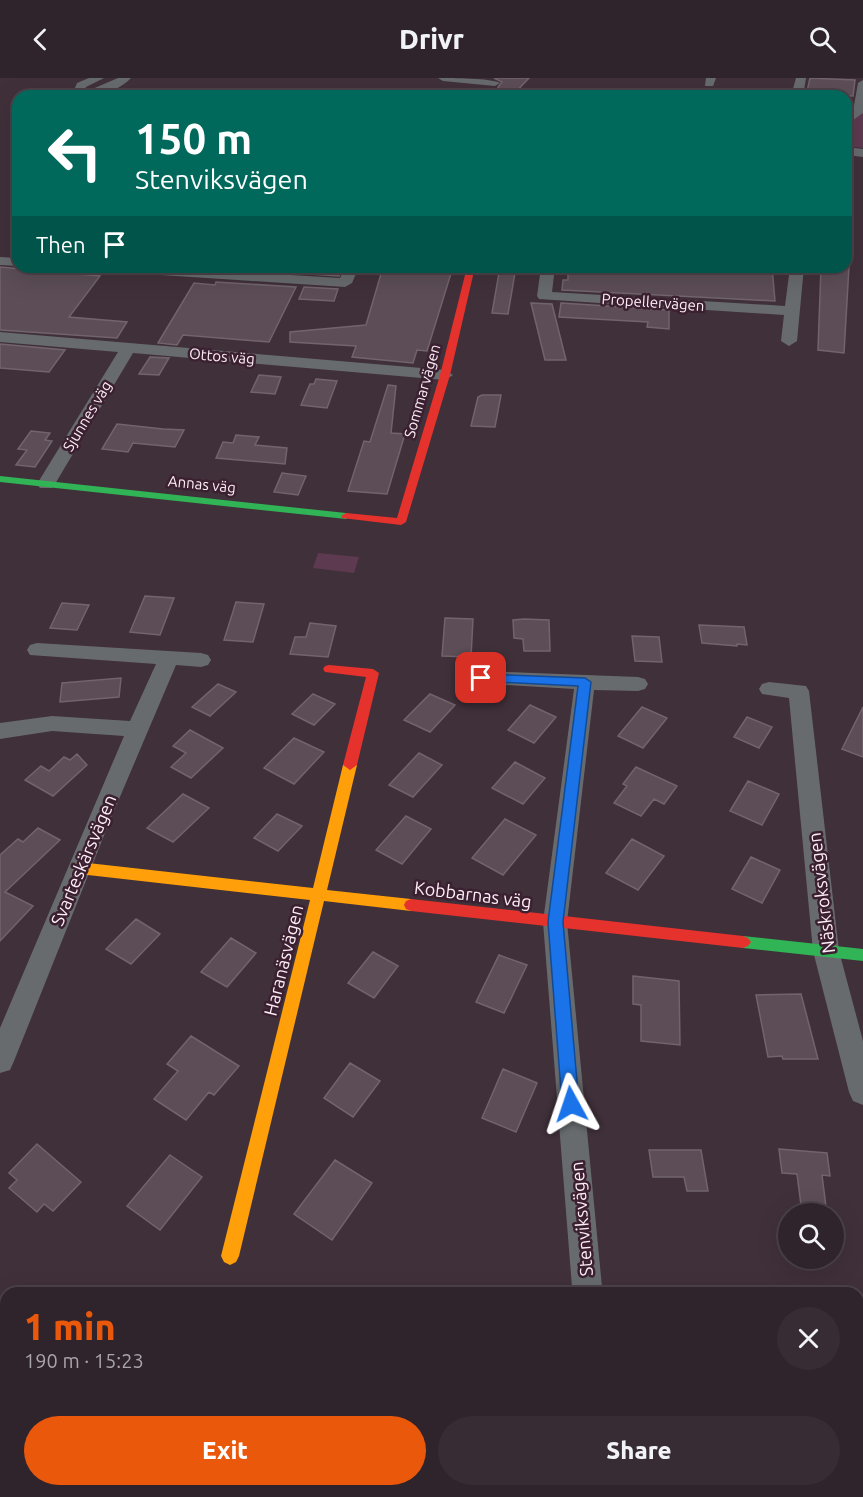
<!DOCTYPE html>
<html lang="en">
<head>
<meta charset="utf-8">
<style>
  :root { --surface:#30242c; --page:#382c34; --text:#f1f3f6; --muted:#a8a4a9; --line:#4b4148; --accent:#ea580c }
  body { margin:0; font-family:Ubuntu,sans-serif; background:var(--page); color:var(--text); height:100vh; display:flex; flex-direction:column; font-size:22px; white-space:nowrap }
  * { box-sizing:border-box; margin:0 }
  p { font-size:20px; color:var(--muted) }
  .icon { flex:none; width:33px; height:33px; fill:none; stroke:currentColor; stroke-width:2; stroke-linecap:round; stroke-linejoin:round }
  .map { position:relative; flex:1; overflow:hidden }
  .panel { position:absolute; left:0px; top:1209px; width:864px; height:210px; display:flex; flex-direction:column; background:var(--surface); border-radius:18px 18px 0 0; box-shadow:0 6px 24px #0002,0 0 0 2px var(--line) }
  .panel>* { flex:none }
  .guide { position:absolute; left:12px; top:12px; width:840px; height:183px; border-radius:18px; box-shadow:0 6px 24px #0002,0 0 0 2px var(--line); background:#00695c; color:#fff; overflow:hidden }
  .controls { position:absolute; left:778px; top:1125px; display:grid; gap:12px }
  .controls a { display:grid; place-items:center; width:66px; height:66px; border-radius:50%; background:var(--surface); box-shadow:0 6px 24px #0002,0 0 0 2px var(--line); font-size:30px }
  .pin { position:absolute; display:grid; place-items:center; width:51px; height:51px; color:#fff; margin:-26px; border-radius:12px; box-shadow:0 3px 9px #0006 }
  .me { position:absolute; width:66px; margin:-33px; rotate:355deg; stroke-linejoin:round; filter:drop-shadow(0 0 4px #0008) }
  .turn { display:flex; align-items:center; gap:21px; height:126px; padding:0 24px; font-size:27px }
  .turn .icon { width:78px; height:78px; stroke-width:2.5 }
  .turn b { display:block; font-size:42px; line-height:51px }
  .then { display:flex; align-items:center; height:57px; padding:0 24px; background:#0003; gap:12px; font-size:22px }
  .round { display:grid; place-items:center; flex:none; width:63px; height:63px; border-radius:32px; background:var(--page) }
  .overview { display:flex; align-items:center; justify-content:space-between; height:102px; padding:0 24px }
  h1 { font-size:36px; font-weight:800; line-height:45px; color:var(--accent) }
  .cta { display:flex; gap:12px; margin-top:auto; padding:12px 24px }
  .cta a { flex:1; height:69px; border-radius:36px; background:var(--accent); color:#fff; font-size:24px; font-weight:800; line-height:69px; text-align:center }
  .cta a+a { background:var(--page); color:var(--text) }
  header { display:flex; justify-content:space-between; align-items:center; height:78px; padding:0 24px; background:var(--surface); font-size:27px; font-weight:800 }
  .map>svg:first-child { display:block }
</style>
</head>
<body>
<header><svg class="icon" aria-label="back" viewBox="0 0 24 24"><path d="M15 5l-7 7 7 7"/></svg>Drivr<svg class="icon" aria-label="search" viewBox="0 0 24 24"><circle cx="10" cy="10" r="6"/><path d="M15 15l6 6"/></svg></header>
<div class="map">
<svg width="863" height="1419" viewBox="0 0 863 1419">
  <rect width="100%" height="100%" fill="#40303a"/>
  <path fill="#5d3a4f" d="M846 33 863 35V70L846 68Z
    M318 475 359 479 354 495 313 490Z"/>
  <path fill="#5c4d56" stroke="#72646c" stroke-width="1.5" d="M494 0H529L512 18H502L498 9 502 4Z
    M810 0 855 2 853 18H806Z
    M0 189 100 198 69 239 127 244 117 260 0 252Z
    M313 189H326L342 190 339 198 310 196Z
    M383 189H453L427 273 417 272 413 285 352 279 356 268 290 264V254L366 247Z
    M500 189H516L508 236 492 235Z
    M568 189H772L775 223 562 212 563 202H568Z
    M821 189H849L844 275 818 272Z
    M216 204 296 209 269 264 183 257 177 267 158 265 194 205 215 207Z
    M304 209 338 211 334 223 299 221Z
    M531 225 552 226 566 282H545Z
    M561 225 669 232V251L647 249 648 244 559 239Z
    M0 266 65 272 49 294 0 290Z
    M150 279 169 280 159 297 139 296Z
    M259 297 281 299 275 316 251 314Z
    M316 301 337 303 327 330 301 327 310 306H314Z
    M388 307 396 308 391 355 405 356 387 416 348 413 364 363 370 364Z
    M482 317H501L495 349 471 348 478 319Z
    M117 346 163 351 184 352 175 369 133 365 128 374 102 371Z
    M31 353 50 355 45 362 52 363 35 389 16 387 27 372 18 371Z
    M236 357 259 359 255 367 287 370 285 386 216 380 223 364 233 365Z
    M282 395 306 398 298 417 274 414Z
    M145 518 174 520 160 557 130 554Z
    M236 524 264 526 253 564 224 562Z
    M62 525 89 527 77 552 50 550Z
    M445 540 473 541 471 579 442 578Z
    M524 541 549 542 550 573H524L523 561 514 560 513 542Z
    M310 545 336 548 328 579 290 576 295 559H306Z
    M699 547 744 549 747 567 737 566V568L702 565Z
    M632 558 659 559 662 584 635 583Z
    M121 600 119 619 60 624 62 605Z
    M218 606 236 614 210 638 192 629Z
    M313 616 335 626 314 647 292 636Z
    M430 616 455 627 430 654 404 642Z
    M530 627 556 639 534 665 508 652Z
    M642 629 667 640 643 670 618 658Z
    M863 629V679L842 671Z
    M747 639 772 649 759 670 734 659Z
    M190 652 223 670 191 700 171 689 186 675 173 668Z
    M294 660 324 674 294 706 264 690Z
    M419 675 442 687 413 719 389 707Z
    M77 676 87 687 53 718 25 702 41 688 49 693 64 679 70 682Z
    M515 684 545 700 523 726 492 710Z
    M636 689 677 708 664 726 654 721 641 738 614 725 627 708 623 706Z
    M748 703 779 716 762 747 730 733Z
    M183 716 209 730 173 764 147 750Z
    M277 736 302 748 278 773 254 760Z
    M406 738 431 751 402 786 376 772Z
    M505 741 536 757 503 797 472 780Z
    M38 750 60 762 5 814 33 828 0 863V777L18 761 23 764Z
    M632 761 664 778 638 812 606 795Z
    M751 779 780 792 762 825 732 811Z
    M136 841 160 856 131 886 106 871Z
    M231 860 256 875 227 909 201 894Z
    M373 874 398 888 374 920 348 905Z
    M499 877 527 887 504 935 476 924Z
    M633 898 679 903 680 967 641 963V927L633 926Z
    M801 916 818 981H783L782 978 768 979 756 917Z
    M191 958 239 988 214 1017 209 1014 186 1042 154 1021 178 993 167 986Z
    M350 985 380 1003 353 1039 324 1020Z
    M503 991 537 1005 516 1054 482 1040Z
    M37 1066 81 1104 53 1133 44 1126 37 1134 9 1110 17 1102 9 1095Z
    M779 1071 827 1075 830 1098 822 1097 826 1129 801 1127 797 1096 782 1095Z
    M649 1072H701L708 1113H687L684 1099H653Z
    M170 1077 202 1099 160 1152 127 1128Z
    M335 1082 372 1105 332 1162 294 1136Z"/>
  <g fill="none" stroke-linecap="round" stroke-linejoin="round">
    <path fill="#686b6e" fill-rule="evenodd" d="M89 0H104L86 9 85 11 90 12 118 0H131C118 13 89 27 74 12L77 5Z
      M438 0C453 0 489 0 500 5L495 8 443 3Z
      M706 0H716L713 8H705Z
      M796 0H806L803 18H791Z
      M863 2V35L846 47V38L853 33 858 5Z
      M846 69 863 71V79L846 77Z
      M0 179 18 180V188L0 187Z
      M93 189H164L340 200 345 189H359L352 205 345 209 100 193Z
      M541 189H555L552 214 785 228 790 189H804L797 263 789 268 781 263 784 237 539 221 537 218Z
      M0 254 445 292 453 297 445 302 133 275 55 406 52 410H40L37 406 118 274 0 264Z
      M37 565 201 575 208 577 211 582 208 587 201 589 176 587 111 740 14 983 10 992 0 995V950L124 658 52 653 0 661V645L52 638 130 643 156 586 30 577 27 572 30 567Z
      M481 593 638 599 645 601 648 606 645 611 638 613 594 612 567 844 602 1209 600 1215H574L572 1209 543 844 574 611 474 605 471 600 474 595Z
      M769 604 806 608 809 613 839 873 863 963V1027L853 1023 849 1014 813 873 789 620 762 616 759 611 762 606Z"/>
    <path fill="#30b455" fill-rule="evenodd" d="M0 398 346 435 351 438 346 441 0 404Z
      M743 858 863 871V883L743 870 738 868 735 864 738 860Z"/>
    <path fill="#ff9f0a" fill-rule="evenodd" d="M350 682 357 687 327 812 411 821 416 823 418 827 416 831 411 833 324 823 239 1178 236 1184 230 1187 224 1184 221 1178 310 822 79 796 74 794 72 790 74 786 79 784 313 810 343 687Z"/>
    <path fill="#e5322d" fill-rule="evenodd" d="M467 189H475L450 297 406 444 401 447 342 440 341 438 346 435 397 440 440 297Z
      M329 587 373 591 379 595 357 687 350 692 343 687 366 599 325 594 323 591 325 588Z
      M411 821 743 858 748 860 751 864 748 868 743 870 411 833 406 831 404 827 406 823Z"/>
  </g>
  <path fill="#1a73e8" stroke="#114b97" stroke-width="1.5" d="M481 596 585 600 591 604 563 844 579 1026 577 1032 571 1034 565 1032 562 1026 548 844 578 608 476 603 474 600Z"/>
  <g text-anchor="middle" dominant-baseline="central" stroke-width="5" stroke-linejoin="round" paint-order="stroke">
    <g font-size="15" fill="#fdeef6" stroke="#3b2031">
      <text transform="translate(653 224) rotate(4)">Propellervägen</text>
      <text transform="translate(222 278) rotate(5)">Ottos väg</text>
      <text transform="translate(422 313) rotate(-74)">Sommarvägen</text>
      <text transform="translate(87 338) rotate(-59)">Sjunnes väg</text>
      <text transform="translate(202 406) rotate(6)">Annas väg</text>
    </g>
    <g font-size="18" fill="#fdeef6" stroke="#3b2031">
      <text transform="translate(83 782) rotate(-67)">Svarteskärsvägen</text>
      <text transform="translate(821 815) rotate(-97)">Näskroksvägen</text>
      <text transform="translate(473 816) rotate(7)">Kobbarnas väg</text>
      <text transform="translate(283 882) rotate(-76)">Haranäsvägen</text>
      <text transform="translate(581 1141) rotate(-95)">Stenviksvägen</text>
    </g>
  </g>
</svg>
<div class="controls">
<a><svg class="icon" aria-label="search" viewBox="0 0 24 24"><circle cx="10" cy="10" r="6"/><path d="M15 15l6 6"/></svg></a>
</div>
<div class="pin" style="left:481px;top:600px;background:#d93025"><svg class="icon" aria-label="arrive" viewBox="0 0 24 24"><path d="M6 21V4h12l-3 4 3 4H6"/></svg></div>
<svg class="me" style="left:571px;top:1026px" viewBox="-20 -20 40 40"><path d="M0-17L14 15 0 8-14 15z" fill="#1a73e8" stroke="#fff" stroke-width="4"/></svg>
<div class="guide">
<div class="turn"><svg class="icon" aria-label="left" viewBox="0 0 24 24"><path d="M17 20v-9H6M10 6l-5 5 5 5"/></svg><div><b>150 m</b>Stenviksvägen</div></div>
<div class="then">Then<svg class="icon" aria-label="arrive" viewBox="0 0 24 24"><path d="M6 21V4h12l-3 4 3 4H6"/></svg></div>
</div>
<section class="panel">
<div class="overview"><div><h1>1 min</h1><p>190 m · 15:23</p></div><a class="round"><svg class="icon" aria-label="close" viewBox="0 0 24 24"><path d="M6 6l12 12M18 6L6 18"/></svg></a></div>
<div class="cta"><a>Exit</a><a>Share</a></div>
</section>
</div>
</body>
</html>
